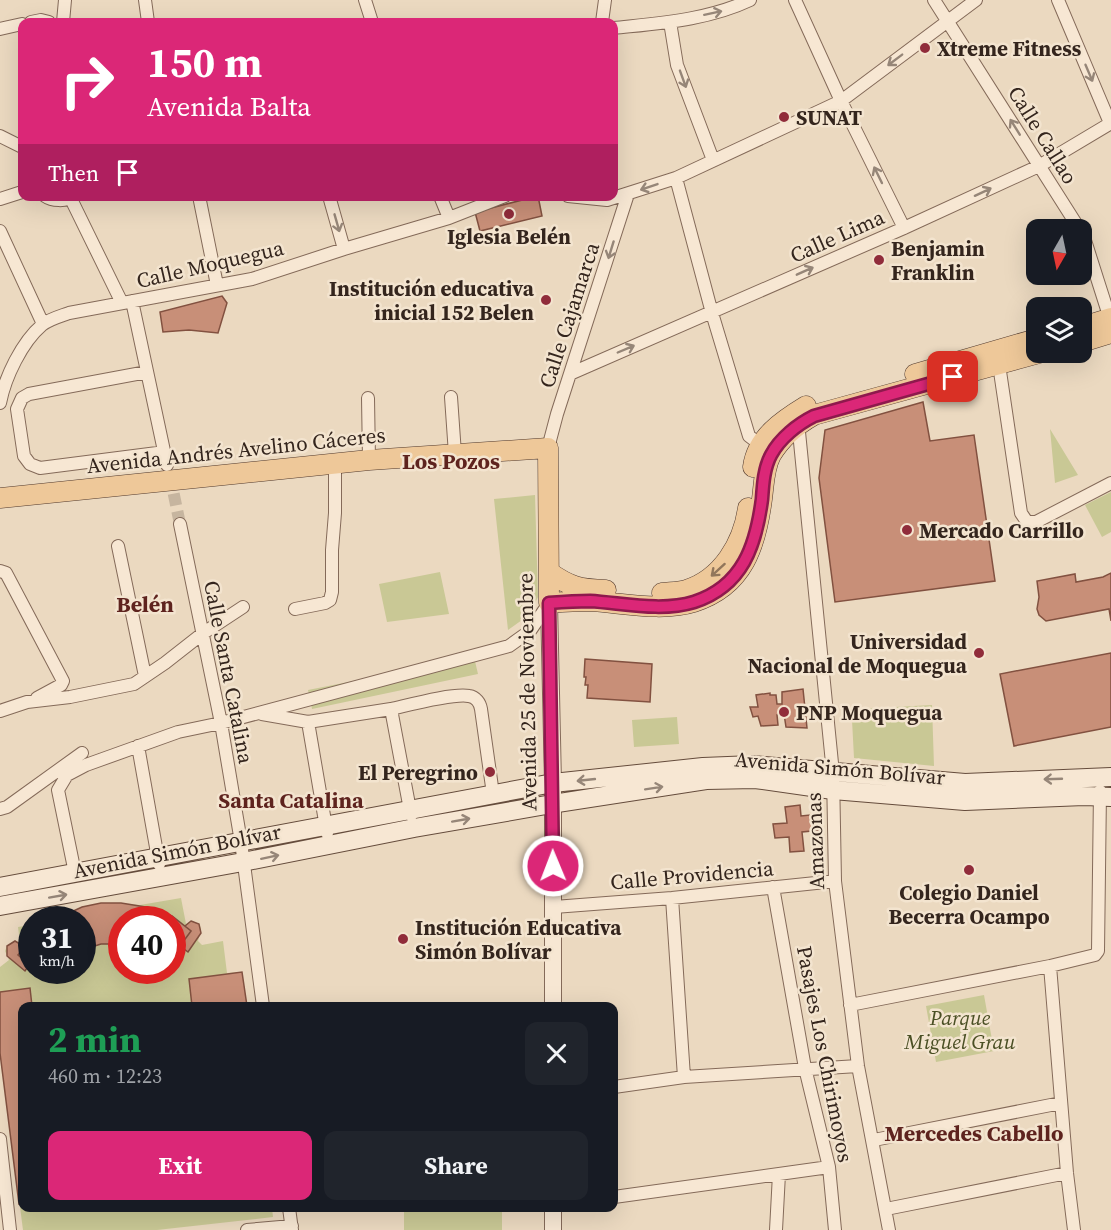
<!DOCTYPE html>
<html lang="en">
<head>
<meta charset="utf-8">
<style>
  :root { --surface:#171b24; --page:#20242c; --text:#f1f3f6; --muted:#9ea1a6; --accent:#db2777 }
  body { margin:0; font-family:"Source Serif 4",serif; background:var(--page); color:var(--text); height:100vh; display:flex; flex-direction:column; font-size:22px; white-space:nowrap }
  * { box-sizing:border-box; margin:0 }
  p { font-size:20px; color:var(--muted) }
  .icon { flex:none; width:33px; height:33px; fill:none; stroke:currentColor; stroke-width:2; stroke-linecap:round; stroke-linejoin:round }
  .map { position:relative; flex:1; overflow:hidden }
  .panel { position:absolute; left:18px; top:1002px; width:600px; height:210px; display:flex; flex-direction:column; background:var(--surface); border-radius:12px; box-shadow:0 6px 24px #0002 }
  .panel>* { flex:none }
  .top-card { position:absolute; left:18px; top:18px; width:600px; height:183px; border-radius:12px; box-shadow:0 6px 24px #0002; background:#db2777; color:#fff; overflow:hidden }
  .needle { width:39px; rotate:189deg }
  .controls { position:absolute; left:1026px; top:219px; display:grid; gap:12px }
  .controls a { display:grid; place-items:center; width:66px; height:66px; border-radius:12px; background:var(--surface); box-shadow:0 6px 24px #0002; font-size:30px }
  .speed { position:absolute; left:18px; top:906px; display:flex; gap:12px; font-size:30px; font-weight:700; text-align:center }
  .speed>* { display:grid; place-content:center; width:78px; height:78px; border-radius:50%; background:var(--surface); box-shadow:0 6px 24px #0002; line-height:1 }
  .speed small { font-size:15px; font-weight:400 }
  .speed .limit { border:9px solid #d22; background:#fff; color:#111 }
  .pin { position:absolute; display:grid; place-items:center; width:51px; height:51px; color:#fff; margin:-26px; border-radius:12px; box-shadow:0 3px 9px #0006 }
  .me { position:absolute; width:66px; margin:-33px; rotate:359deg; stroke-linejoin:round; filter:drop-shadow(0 0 4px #0008) }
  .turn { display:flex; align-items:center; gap:21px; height:126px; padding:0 30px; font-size:27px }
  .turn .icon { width:78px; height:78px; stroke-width:2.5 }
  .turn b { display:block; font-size:42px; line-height:51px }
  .then { display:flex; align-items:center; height:57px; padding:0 30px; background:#0003; gap:12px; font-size:22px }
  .round { display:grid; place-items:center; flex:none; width:63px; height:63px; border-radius:12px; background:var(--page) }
  .headline { display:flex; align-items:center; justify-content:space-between; height:102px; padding:0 30px }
  h1 { font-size:36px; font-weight:700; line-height:45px; color:#1e9e55 }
  .action { display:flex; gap:12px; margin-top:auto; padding:12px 30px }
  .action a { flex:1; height:69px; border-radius:12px; background:var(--accent); color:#fff; font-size:24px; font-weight:700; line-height:69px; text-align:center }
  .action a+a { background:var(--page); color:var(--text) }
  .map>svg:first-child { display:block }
</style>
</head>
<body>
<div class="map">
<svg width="1111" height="1230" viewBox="0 0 1111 1230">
  <rect width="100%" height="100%" fill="#ebd9c0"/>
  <path fill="#c9c895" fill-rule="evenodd" d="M1050 429 1078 475 1055 483Z
    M1111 492V532L1102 537 1085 505Z
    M535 495 538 597 529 615 508 630 494 499Z
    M440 572 449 614 387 622 379 584Z
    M474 657 478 674 312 709 308 690Z
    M932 705 934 766 854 758 852 720 859 717 858 709Z
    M677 717 679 744 634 747 632 720Z
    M181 898 186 924 191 921 199 924 201 929 198 941 202 945 223 941 227 973 242 972 247 1006H22V1208H272L273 1217 157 1230H23L0 1053V967L9 960 5 951 7 946 15 941 20 943 18 927 31 925 32 970H82V920L54 919 82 907 101 903 140 905ZM122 920H172V970H122Z
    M984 995 994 1051 936 1062 926 1006Z
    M404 1208H502V1230H404Z"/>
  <path fill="#c88f78" stroke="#825140" stroke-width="1.5" d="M538 196 542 216 480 231 475 212Z
    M222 296 227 303 218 333 189 330 163 332 160 312Z
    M923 402 930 441 974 435 995 581 835 602 819 478 825 430Z
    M1111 573V621L1109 609 1046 621 1039 615 1037 609 1039 597 1037 581 1075 574 1076 582 1103 577Z
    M1111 653V727L1014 746 1000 674Z
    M585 659 652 664 650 702 587 698 588 685H585L586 677H584Z
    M803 689 807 728 786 727 784 714 777 715 778 725 761 726 758 716 753 717 750 707H758L756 695 770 693V695H776L777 704H782V692Z
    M800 805 801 816 820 814 822 830 802 832 804 851 790 852 789 837 775 838 773 824 787 823 785 807Z
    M101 903H121L152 908 172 916 191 931 172 957V920H122V944H101L82 950V920H54L82 907Z
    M191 921 199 924 201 933 188 952 180 946 191 931 185 926Z
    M32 939V966L18 955Z
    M15 941 25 947 18 955 29 965 25 971 7 956V946Z
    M242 972 247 1006H192L189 979Z
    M30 988 32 1006H22V1203L19 1204 0 1053V992Z"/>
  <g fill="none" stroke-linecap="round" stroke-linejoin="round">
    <path stroke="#c6b59f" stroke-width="12" stroke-dasharray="12 6" stroke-linecap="butt" d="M170 476 180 524"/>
    <defs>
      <path id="minor" d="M145 0 148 22
        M365 0 372 22
        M795 0 841 101 904 228
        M934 0 1080 230
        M1058 0 1110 123
        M31 22 41 20 49 22
        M63 22 65 0
        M602 22 605 0
        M670 22 677 65 713 160
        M614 28C660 23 708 20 750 0
        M0 29 22 24
        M0 136 22 147
        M676 178 712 313 749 436 766 449
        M45 196C52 201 66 202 74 196
        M199 196 217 285
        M329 196 344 249
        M440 196 449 218
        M568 196 607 200 676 178 841 101 976 0
        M0 199 22 192
        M71 199 122 303
        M0 231 43 324
        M1082 231 1111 322
        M132 301 167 465
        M998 358 1021 513 1027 522H1036L1111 483
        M147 372 29 394 22 398 17 409 24 456 30 464 40 468 165 452
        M572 373 904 228 1039 166 1111 123
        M451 397 455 454
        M368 398 369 460
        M0 403C5 377 22 342 42 325 49 319 61 316 69 313L252 279 344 249 449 218 505 196
        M798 422 833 773 835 881 858 1066 889 1230
        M548 448 557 414 628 194
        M180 524 221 723 241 842 263 1006
        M118 546 145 676
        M0 571 6 573 63 681 61 685 37 698
        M295 609 325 603 330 600 332 592V550L335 513V464
        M0 711 27 702 70 697 134 684 165 663 202 634 243 607
        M262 714 308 722
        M138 746 159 864
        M0 809 7 807 82 753
        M411 815 391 709C409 705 453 693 469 696 476 697 480 703 481 709L493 794
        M327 833 308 722 391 709
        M75 873 58 790 67 775 86 765 178 732 221 723 509 646 530 631 549 603
        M773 887 805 1068 829 1167 835 1230
        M672 898 684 1077
        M554 907 672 898 835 881
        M1050 966 1067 1173 1074 1230
        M850 1005 1050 966 1095 955 1098 951 1100 791
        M614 1087 684 1077 858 1066
        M0 1139 10 1230
        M874 1140 1061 1103
        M614 1197 829 1167
        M289 1208 292 1230
        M886 1209 1067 1173
        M247 1230 292 1226
        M776 1230 779 1174"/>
      <path id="tertiary" d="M549 603 553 783V1006
        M553 1208V1230"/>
      <path id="secondary" d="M0 887 553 783 703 767 753 765 965 783 1111 777
        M0 906 243 862 414 828 552 804 706 780 755 779 833 790 965 801 1084 796 1111 797"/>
      <path id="primary" d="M1082 327 1111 318
        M1082 342 1111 333
        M915 374 1036 339
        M753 467C757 437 783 420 806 406
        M0 498 369 460 548 448 549 603C562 602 576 601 590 601 623 603 662 612 694 602 744 586 756 545 762 499 764 484 764 468 771 455 781 438 798 424 814 415L1043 352
        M549 572C570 587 580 589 606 590
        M662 593C670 592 679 592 686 590 722 579 743 543 748 508"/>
    </defs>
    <use href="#minor" stroke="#846a59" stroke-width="14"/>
    <use href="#tertiary" stroke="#846a59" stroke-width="18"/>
    <use href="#secondary" stroke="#654c3c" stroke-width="20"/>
    <use href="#primary" stroke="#51392d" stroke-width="21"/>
    <use href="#minor" stroke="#f7e7d3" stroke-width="12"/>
    <use href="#tertiary" stroke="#f7e7d3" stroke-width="16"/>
    <use href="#secondary" stroke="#f7e7d3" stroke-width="18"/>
    <use href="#primary" stroke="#eec899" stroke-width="20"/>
  </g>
  <defs><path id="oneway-shaft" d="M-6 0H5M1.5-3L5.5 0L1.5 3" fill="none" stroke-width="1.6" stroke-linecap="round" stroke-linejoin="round" transform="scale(1.5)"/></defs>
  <g stroke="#968678">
    <use href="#oneway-shaft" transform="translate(713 13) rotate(-12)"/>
    <use href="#oneway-shaft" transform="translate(895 60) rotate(143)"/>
    <use href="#oneway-shaft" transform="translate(1089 73) rotate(67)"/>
    <use href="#oneway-shaft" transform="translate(683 79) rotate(70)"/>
    <use href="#oneway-shaft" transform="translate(1015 127) rotate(-122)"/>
    <use href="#oneway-shaft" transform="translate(878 175) rotate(-116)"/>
    <use href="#oneway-shaft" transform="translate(649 187) rotate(161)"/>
    <use href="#oneway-shaft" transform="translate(983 192) rotate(-25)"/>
    <use href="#oneway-shaft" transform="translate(337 223) rotate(74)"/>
    <use href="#oneway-shaft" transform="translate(611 250) rotate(107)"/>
    <use href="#oneway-shaft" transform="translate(805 271) rotate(-24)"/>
    <use href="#oneway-shaft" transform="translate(626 349) rotate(-23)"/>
    <use href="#oneway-shaft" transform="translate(1053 779) rotate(178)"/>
    <use href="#oneway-shaft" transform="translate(586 780) rotate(174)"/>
    <use href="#oneway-shaft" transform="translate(654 788) rotate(-9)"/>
    <use href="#oneway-shaft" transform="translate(461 820) rotate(-10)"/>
    <use href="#oneway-shaft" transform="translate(270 857) rotate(-12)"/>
    <use href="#oneway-shaft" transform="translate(58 896) rotate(-10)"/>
  </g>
  <use stroke="#91765b" href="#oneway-shaft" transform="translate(718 570) rotate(138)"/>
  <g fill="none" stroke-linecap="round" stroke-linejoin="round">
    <defs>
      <path id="route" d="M553 866 549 603C562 602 576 601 590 601 623 603 661 612 694 602 743 586 756 545 762 499 763 484 764 468 771 455 780 438 798 424 814 416L953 377"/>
    </defs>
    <use href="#route" stroke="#8e194d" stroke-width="15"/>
    <use href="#route" stroke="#db2777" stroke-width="10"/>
  </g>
  <g fill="#902c3a" stroke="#f3e4cf" stroke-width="2">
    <circle cx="925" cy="48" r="6"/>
    <circle cx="784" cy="117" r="6"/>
    <circle cx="509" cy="214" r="6"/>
    <circle cx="879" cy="260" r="6"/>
    <circle cx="546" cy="300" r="6"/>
    <circle cx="907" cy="530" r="6"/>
    <circle cx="979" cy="653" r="6"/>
    <circle cx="784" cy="712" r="6"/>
    <circle cx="490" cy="772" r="6"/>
    <circle cx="969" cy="870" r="6"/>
    <circle cx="403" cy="939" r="6"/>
  </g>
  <g text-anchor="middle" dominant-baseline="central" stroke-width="5" stroke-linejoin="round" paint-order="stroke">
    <g font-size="21" font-weight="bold" fill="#34251d" stroke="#f3e4cf" text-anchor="start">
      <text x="937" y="48">Xtreme Fitness</text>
      <text x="796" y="117">SUNAT</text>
      <text x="509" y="236" text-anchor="middle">Iglesia Belén</text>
      <text x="891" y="248">Benjamin<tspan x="891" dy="24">Franklin</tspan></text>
      <text x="534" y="288" text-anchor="end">Institución educativa<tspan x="534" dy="24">inicial 152 Belen</tspan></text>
      <text x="919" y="530">Mercado Carrillo</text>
      <text x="967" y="641" text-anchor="end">Universidad<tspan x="967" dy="24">Nacional de Moquegua</tspan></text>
      <text x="796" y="712">PNP Moquegua</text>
      <text x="478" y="772" text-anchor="end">El Peregrino</text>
      <text x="969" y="892" text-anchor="middle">Colegio Daniel<tspan x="969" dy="24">Becerra Ocampo</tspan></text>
      <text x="415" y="927">Institución Educativa<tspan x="415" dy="24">Simón Bolívar</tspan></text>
    </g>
    <g font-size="21" fill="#34251d" stroke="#f3e4cf">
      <text transform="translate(1043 135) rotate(58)">Calle Callao</text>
      <text transform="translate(837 236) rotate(-24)">Calle Lima</text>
      <text transform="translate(210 264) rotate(-13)">Calle Moquegua</text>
      <text transform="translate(569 315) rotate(-72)">Calle Cajamarca</text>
      <text transform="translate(236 450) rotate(-6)">Avenida Andrés Avelino Cáceres</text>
      <text transform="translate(229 672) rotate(79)">Calle Santa Catalina</text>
      <text transform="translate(527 692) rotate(-91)">Avenida 25 de Noviembre</text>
      <text transform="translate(840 768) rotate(5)">Avenida Simón Bolívar</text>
      <text transform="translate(815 841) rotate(-92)">Amazonas</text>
      <text transform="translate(177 851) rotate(-11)">Avenida Simón Bolívar</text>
      <text transform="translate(692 875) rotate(-5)">Calle Providencia</text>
      <text transform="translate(825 1054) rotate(79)">Pasajes Los Chirimoyos</text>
    </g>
    <g font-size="21" font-style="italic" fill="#4a4f24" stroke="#f3e4cf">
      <text x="960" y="1017">Parque<tspan x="960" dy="24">Miguel Grau</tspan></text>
    </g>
    <g font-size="22" font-weight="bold" fill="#5e231e" stroke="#f3e4cf">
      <text x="451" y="461">Los Pozos</text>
      <text x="145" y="604">Belén</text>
      <text x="291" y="800">Santa Catalina</text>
      <text x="974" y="1133">Mercedes Cabello</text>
    </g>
  </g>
</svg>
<div class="controls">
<a><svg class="needle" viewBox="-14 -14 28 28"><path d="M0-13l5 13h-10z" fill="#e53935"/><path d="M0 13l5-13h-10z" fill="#9ea1a6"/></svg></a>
<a><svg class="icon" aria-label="layers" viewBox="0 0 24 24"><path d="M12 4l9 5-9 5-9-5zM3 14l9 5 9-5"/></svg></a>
</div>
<div class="speed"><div>31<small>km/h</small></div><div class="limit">40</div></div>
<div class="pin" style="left:953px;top:377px;background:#d93025"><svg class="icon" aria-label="arrive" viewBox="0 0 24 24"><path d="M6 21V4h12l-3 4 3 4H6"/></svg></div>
<svg class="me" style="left:553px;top:866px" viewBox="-20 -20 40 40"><circle r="17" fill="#db2777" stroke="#fff" stroke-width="3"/><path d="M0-11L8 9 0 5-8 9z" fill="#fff"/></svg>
<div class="top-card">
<div class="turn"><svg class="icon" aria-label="right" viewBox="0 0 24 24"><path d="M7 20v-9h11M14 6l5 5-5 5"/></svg><div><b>150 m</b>Avenida Balta</div></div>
<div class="then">Then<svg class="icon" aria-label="arrive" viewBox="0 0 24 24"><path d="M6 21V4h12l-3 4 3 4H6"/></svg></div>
</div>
<section class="panel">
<div class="headline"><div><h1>2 min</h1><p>460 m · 12:23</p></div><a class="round"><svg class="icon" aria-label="close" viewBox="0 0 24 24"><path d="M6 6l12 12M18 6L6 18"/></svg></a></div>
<div class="action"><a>Exit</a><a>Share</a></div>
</section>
</div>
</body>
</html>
